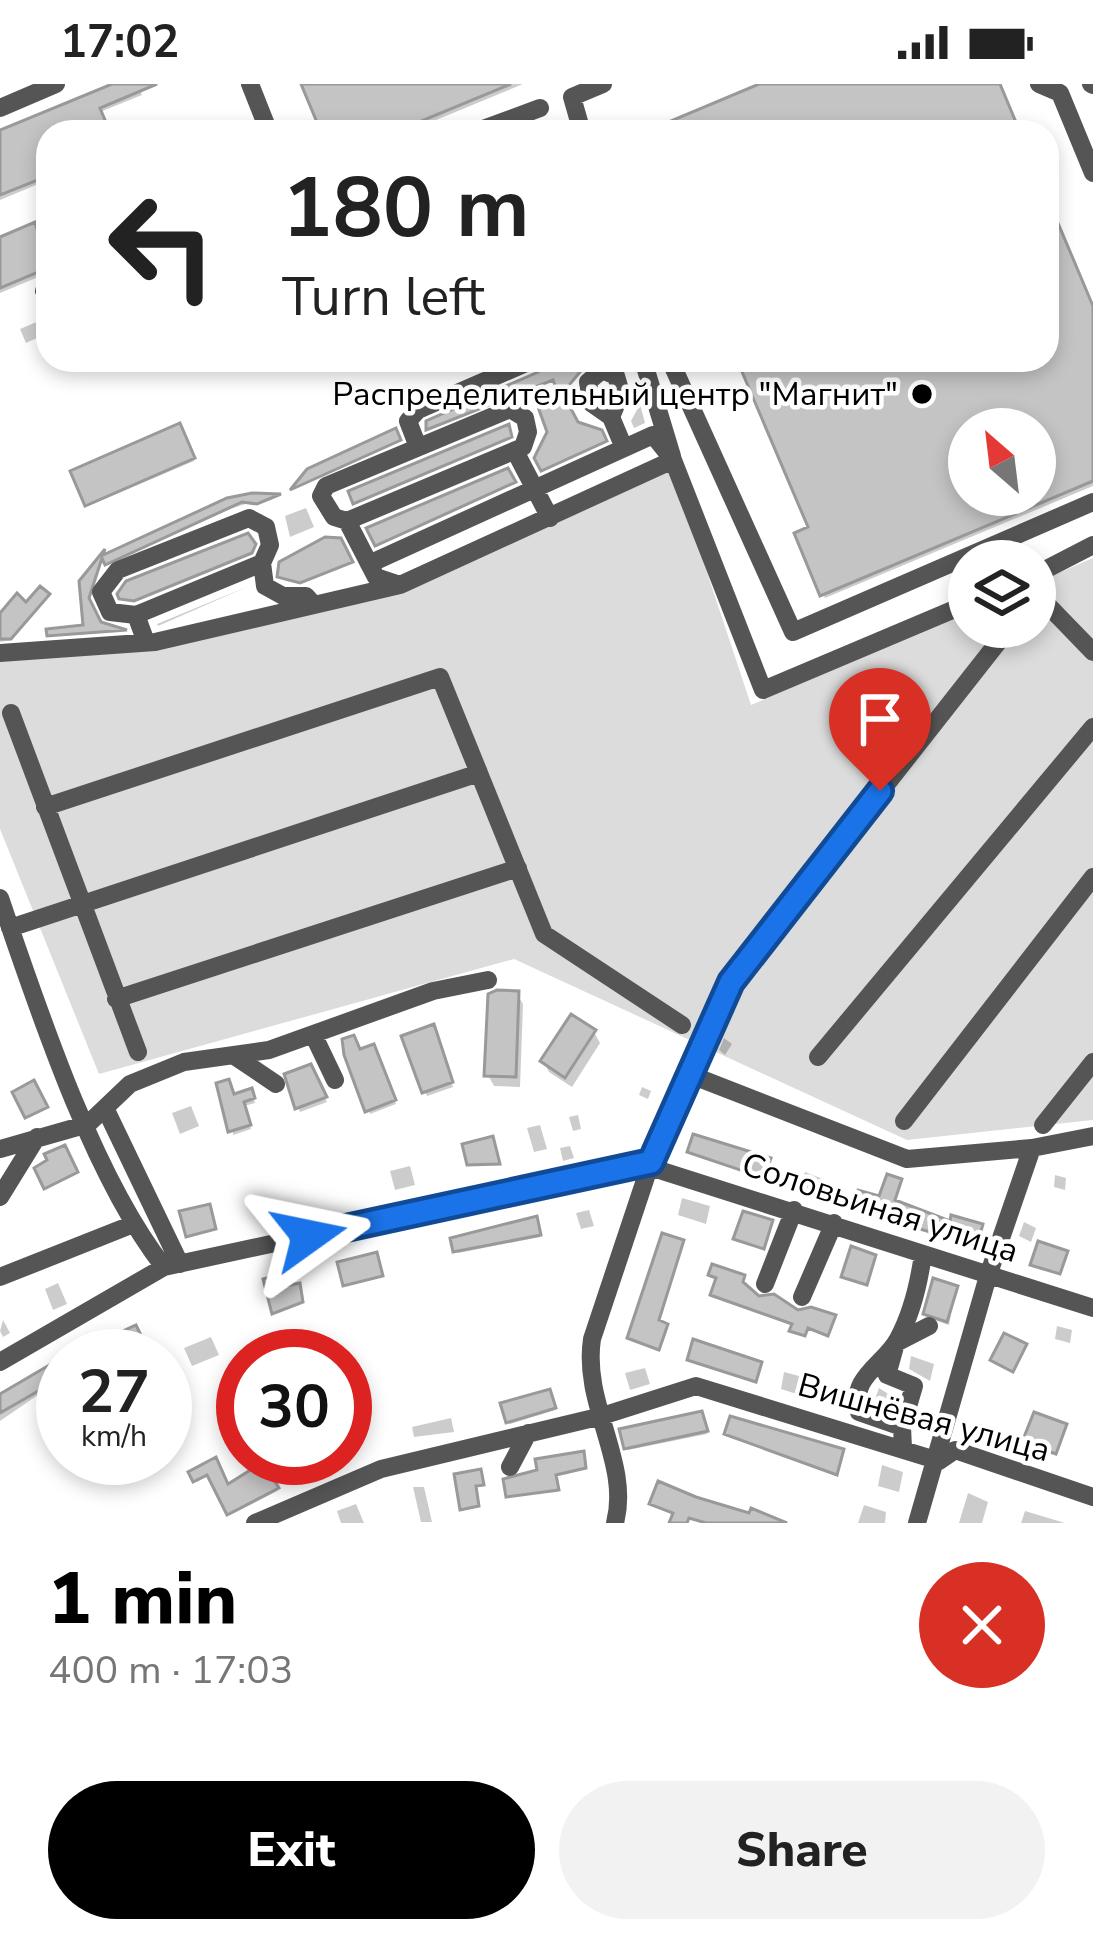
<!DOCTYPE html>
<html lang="en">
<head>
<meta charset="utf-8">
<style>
  :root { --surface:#fff; --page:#f2f2f2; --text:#222; --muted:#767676; --accent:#000 }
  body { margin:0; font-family:"Nunito Sans",sans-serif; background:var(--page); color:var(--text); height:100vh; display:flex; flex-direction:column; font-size:45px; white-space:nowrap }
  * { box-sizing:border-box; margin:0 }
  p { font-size:39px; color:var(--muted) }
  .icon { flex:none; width:66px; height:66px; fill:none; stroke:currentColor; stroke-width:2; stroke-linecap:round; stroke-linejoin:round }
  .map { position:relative; height:1439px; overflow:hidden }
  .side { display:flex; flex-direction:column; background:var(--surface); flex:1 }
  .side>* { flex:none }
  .banner { position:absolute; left:36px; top:36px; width:1023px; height:252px; border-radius:36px; box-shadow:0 6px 18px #0003; background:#fff; color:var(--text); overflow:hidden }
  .needle { width:78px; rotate:332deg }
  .fabs { position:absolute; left:948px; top:324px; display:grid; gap:24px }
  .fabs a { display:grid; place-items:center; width:108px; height:108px; border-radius:50%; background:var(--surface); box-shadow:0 6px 18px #0003; font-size:60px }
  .speed { position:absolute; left:36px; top:1245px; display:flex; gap:24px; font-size:60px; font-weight:700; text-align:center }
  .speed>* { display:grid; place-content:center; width:156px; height:156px; border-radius:50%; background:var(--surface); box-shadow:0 6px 18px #0003; line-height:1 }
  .speed small { font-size:30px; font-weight:400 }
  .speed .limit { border:18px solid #d22; background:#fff; color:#111 }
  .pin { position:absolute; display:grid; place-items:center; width:102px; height:102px; color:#fff; margin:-123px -51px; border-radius:50% 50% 50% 0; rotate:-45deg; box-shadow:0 0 12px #0007 }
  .pin .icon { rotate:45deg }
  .me { position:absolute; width:132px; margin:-66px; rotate:78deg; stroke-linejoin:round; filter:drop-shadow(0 0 9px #0008) }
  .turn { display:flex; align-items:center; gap:42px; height:252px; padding:0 48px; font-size:54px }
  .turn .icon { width:156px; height:156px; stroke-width:2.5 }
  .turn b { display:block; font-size:84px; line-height:102px }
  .round { display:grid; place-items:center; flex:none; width:126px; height:126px; border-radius:63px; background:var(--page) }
  .summary { display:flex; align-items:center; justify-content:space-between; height:204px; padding:0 48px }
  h1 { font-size:72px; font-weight:800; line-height:90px; color:var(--accent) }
  .cta { display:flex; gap:24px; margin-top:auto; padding:24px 48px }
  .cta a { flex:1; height:138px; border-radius:72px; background:var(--accent); color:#fff; font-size:48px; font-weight:800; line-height:138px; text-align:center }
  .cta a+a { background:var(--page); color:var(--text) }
  .status { display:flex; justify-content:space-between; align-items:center; height:84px; padding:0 60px; background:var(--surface); direction:ltr }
  .status svg { height:33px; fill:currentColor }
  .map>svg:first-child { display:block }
</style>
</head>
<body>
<div class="status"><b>17:02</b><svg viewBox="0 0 49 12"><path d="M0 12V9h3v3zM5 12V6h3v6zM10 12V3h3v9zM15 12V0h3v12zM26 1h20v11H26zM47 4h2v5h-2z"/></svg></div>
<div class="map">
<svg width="1093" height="1439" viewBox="0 0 1093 1439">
  <rect width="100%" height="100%" fill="#fff"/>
  <path fill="#dcdcdc" d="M672 383 751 621 969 527V543H1035V499L1093 474V1036L907 1056 514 875 99 990 0 745V577L401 508Z"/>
  <path fill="#0003" fill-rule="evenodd" d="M120 0H137L142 11 100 28 107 48H48V96L0 116V49Z
    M305 0H523L407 48H324Z
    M1047 117 1093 227V402L825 514 797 451 812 445 740 276H1047ZM969 345H1035V411H969Z
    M34 142 48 174V189L0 209V156Z
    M39 237 46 250 26 259 20 245Z
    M640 320 645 339 634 344 631 337Z
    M179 343 194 377 88 422 74 388Z
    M265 414 230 425 107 480 228 417Z
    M306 424 314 443 290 453 285 432Z
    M249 502 158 542 157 540Z
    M48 512 12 556 0 558V533Z
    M517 910 523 920 520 1003 494 1002 488 991Z
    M435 948 453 1003 427 1012 405 954Z
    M594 948 600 959 572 1003 549 988 543 977Z
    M724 954 732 960 725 971 719 966Z
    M375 968 396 1020 370 1030 359 969Z
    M310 983 327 1018 300 1028 288 991Z
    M642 1003 651 1007 648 1015 639 1011Z
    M253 1012 255 1019 244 1022 251 1045 233 1051V1013Z
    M191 1022 199 1042 180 1050 172 1029Z
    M578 1031 581 1045 573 1047 569 1033Z
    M540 1041 547 1065 534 1068 527 1044Z
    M570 1062 574 1074 563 1077 560 1064Z
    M410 1082 415 1101 395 1106 390 1087Z
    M805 1088 828 1097 822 1115 800 1106Z
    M1055 1091 1066 1094 1065 1106 1054 1103Z
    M682 1114 710 1122 706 1140 678 1131Z
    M589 1126 594 1142 581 1145 576 1129Z
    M537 1138 540 1153 458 1169 454 1156Z
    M1024 1138 1036 1144 1031 1158 1019 1152Z
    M682 1158 659 1239 668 1244 660 1266 630 1254Z
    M58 1199 67 1220 53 1226 45 1205Z
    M956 1204 949 1241 929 1234 927 1229Z
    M3 1236 10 1249 3 1253 0 1247Z
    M1057 1242 1072 1246 1070 1259 1055 1255Z
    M211 1253 219 1271 192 1282 184 1264Z
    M911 1272 934 1280 930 1297 909 1285Z
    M63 1284V1301L57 1298 0 1337V1314Z
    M645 1284 650 1300 630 1306 625 1289Z
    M784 1288 810 1295 806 1313 781 1305Z
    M879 1304 893 1313 890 1325 874 1318Z
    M548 1308 555 1326 510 1340 504 1321Z
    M701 1330 707 1350 628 1366 623 1348Z
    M451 1334 454 1348 414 1353 412 1343Z
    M727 1350 842 1368 838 1392 728 1352Z
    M583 1373 585 1385 555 1392 557 1408 509 1412Z
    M274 1374 343 1376 274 1401 277 1407 230 1431 210 1391 197 1398 192 1389 215 1377 227 1404Z
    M882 1381 903 1388 899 1408 878 1402Z
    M413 1403H424L432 1438H421Z
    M968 1409 988 1418 982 1439H959Z
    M356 1420 364 1439H341L337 1427Z
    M864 1421 886 1428 885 1439H858Z
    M1025 1427 1065 1439H1021Z"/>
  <path fill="#c4c4c4" stroke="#999" stroke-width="3" fill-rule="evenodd" d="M112 0H157L100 24 110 48H48V92L0 111V46Z
    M301 0H511L395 48H321Z
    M759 0H1000L1020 48H670L666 39Z
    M1047 113 1093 222V397L820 512 794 449 808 443 737 276H1047ZM969 345H1035V411H969Z
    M35 138 48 184 0 204V153Z
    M549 276H590L570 300 569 321 578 338 602 346 607 357 541 387 534 374 547 348 538 323 560 314 553 296 426 346V337L538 288Z
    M180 339 195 374 85 422 70 387Z
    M509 340 512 353 353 420 348 407Z
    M396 344 401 356 290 406 307 385Z
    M508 384 516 398 375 462 366 444Z
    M252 409 281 410 257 420 242 418 105 481 102 474 89 514 101 538 127 546 47 552 46 545 83 541 79 497 105 465 103 471 227 414Z
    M248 449 256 460 252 469 134 517 119 515 117 510 126 497Z
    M325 453 341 454 353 478 300 499 277 493 279 478Z
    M40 502 50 510 11 555H0V529L17 509 26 518Z
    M497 906 519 907 516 993 484 992 488 910Z
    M571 930 596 946 565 994 540 977Z
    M434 940 453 998 422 1009 401 952Z
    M354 951 360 965 374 960 396 1016 365 1028 344 971 342 955Z
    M311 980 327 1013 295 1025 284 990Z
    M229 995 234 1010 252 1004 255 1014 244 1018 251 1041 228 1048 216 999Z
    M34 996 48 1023 25 1034 12 1008Z
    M693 1050 771 1074 764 1094 687 1068Z
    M493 1052 500 1080 467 1081 462 1060Z
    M65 1061 78 1088 44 1105 34 1084 47 1076 44 1070Z
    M887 1090 902 1095 895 1116 950 1137 951 1131 983 1140 977 1162 852 1125 858 1106 879 1112Z
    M210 1120 216 1145 186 1153 179 1127Z
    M743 1127 773 1136 764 1165 733 1155Z
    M537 1132 541 1151 453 1168 450 1154Z
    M662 1149 684 1156 659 1236 668 1240 659 1266 627 1254Z
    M1038 1157 1068 1167 1060 1190 1030 1181Z
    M851 1162 876 1171 867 1201 841 1193Z
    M377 1168 383 1192 343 1202 337 1178Z
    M712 1180 745 1191 743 1198 759 1212 774 1210 798 1226 811 1223 836 1231 828 1252 808 1244 805 1252 789 1247 792 1240 710 1211 716 1194 708 1191Z
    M277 1191 280 1203 300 1199 303 1218 272 1230 263 1195Z
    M933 1194 958 1202 947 1238 923 1230Z
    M136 1241 148 1266 137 1272H91L86 1264Z
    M1004 1249 1027 1260 1013 1288 990 1276Z
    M693 1255 762 1278 756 1298 687 1276Z
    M63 1273V1314L54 1298 0 1329V1310Z
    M550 1305 556 1324 506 1339 500 1319Z
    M702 1327 708 1347 624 1365 619 1345Z
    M1034 1328 1067 1340 1056 1370 1022 1358Z
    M730 1332 844 1365 837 1391 724 1350Z
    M584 1367 586 1384 556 1391 559 1406 506 1413 503 1395 537 1386 535 1375Z
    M216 1373 228 1400 263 1378 279 1404 227 1431 207 1391 193 1398 188 1388Z
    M481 1385 484 1401 476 1402 479 1422 460 1426 454 1390Z
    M658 1397 696 1413 749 1429 751 1424 787 1439H706L689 1434 687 1439H669L673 1429 649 1420Z"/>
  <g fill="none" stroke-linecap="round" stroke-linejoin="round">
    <path stroke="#555" stroke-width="18" d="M250 0 269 48
      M1039 0 1060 9 1093 89
      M1091 0 1093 1
      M0 24 56 0
      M475 48 540 24
      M582 48 572 13 603 0
      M44 207 48 206
      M643 276 672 372
      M670 276 793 548 1093 418
      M611 333 621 309 616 292 602 286 588 298 591 319 611 333 624 364
      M418 363 408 337 418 326 533 276
      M515 367 550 434
      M347 437 523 363 528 348 525 334 510 325 326 402 321 412 334 433 347 437 376 493 400 501
      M262 479 265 502 283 512H306L314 521
      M369 480 653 351 673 376
      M1035 491 1093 461
      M1035 508 1093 568
      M136 531 262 479 270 461 266 443 249 434 118 486 101 508 110 528 136 531 146 558
      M0 569 155 558 400 501 673 376 763 606 969 519
      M11 629 138 968
      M45 723 440 593 479 689
      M0 814C38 925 93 1093 164 1183
      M10 844 479 689 544 850 682 941
      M116 915 518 784
      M313 950 335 996
      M236 973 276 1000
      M818 973 1093 643
      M691 991 907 1075 1032 1064 1093 1052
      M106 1026 180 1180
      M904 1037 1093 793
      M1043 1041 1093 978
      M0 1065 88 1040 130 1000 184 978 269 966 433 907 488 896
      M651 1078 656 1085 1093 1224
      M0 1113 37 1053
      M0 1193 131 1141
      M765 1200 794 1126
      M802 1213 834 1139
      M0 1278 164 1183 651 1078
      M902 1343 914 1302 887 1291 896 1259 929 1242
      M903 1364 902 1343 859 1328C849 1293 884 1281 898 1255 912 1229 919 1199 923 1170
      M510 1383 528 1349
      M255 1439 381 1385 602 1332 696 1302 939 1377 955 1366 1093 1413
      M615 1439C631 1379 582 1320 592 1255L651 1078 731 898 1010 543
      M917 1439 988 1192 1032 1064"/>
  </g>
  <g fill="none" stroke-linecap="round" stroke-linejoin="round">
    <defs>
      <path id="route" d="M309 1152 651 1078 731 898 880 707"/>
    </defs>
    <use href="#route" stroke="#114b97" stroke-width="30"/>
    <use href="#route" stroke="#1a73e8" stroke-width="21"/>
  </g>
  <circle fill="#000" stroke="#fff" stroke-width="4.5" cx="922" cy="310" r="12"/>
  <g text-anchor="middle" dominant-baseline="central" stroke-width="9" stroke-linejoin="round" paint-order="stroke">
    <g font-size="33" fill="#000" stroke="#fff" text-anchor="end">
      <text x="898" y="310">Распределительный центр "Магнит"</text>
    </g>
    <g font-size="33" fill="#000" stroke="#fff">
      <text transform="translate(880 1124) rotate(18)">Соловьиная улица</text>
      <text transform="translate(924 1334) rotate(15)">Вишнёвая улица</text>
    </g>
  </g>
</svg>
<div class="fabs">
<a><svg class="needle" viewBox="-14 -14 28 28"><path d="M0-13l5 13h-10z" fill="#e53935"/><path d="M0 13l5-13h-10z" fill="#767676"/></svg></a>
<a><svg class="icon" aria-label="layers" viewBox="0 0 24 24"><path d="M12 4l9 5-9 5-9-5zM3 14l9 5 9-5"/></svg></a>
</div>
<div class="speed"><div>27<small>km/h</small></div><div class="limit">30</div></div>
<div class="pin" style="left:880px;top:707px;background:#d93025"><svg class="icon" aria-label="arrive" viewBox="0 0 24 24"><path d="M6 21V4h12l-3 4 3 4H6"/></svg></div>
<svg class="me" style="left:309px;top:1152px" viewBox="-20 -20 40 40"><path d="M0-17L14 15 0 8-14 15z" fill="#1a73e8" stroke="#fff" stroke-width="4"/></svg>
<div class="banner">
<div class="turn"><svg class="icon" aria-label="left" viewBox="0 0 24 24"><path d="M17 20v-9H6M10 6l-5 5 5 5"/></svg><div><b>180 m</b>Turn left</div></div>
</div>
</div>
<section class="side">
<div class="summary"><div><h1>1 min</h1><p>400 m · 17:03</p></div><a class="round" style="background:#d93025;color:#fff"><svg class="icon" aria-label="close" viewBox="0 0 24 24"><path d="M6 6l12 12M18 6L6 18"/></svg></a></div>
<div class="cta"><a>Exit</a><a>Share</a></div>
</section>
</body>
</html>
